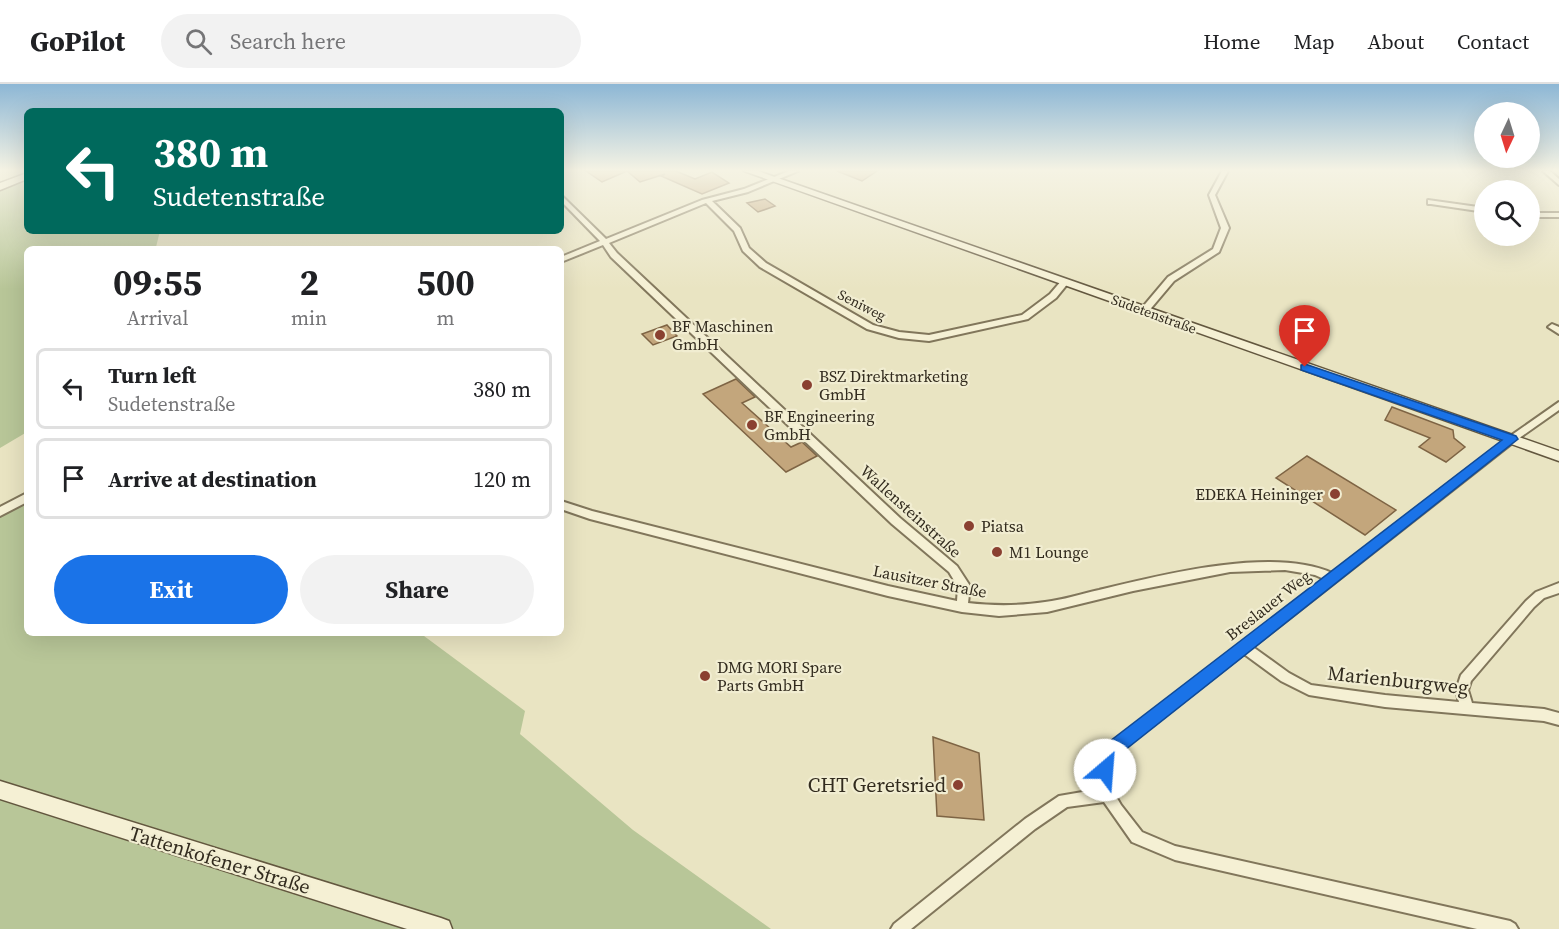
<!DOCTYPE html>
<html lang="en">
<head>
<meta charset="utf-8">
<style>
  :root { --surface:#fff; --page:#f2f2f2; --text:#202124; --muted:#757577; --line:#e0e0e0; --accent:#1a73e8 }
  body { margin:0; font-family:"Source Serif 4",serif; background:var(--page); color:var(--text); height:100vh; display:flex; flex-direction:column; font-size:22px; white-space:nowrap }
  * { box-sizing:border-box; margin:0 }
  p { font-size:20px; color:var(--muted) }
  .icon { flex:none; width:33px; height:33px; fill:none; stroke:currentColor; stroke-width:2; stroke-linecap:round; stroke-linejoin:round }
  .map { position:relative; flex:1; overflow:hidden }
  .drawer { position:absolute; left:24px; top:162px; width:540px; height:390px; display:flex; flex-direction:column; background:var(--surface); border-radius:9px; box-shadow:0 6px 24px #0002 }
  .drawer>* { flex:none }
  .banner { position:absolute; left:24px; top:24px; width:540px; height:126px; border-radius:9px; box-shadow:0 6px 24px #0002; background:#00695c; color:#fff; overflow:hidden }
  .needle { width:39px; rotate:184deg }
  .fabs { position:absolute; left:1474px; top:18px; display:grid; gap:12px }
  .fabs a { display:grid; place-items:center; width:66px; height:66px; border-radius:50%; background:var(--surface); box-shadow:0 6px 24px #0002; font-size:30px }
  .pin { position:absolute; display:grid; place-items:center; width:51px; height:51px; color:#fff; margin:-62px -26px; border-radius:50% 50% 50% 0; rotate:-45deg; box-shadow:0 0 6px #0007 }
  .pin .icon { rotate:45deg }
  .me { position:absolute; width:66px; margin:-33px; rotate:27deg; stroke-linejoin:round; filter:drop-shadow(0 0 4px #0008) }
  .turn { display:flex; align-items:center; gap:21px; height:126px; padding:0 30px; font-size:27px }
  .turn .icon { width:78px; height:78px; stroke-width:2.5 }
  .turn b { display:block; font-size:42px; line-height:51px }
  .eta { display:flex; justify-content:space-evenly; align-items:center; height:102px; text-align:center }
  .eta b { font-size:36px; font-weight:700; line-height:42px }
  .action { display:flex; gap:12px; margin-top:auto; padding:12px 30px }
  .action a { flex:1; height:69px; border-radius:36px; background:var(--accent); color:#fff; font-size:24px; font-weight:700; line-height:69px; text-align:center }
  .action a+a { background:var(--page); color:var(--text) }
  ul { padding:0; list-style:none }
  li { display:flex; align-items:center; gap:18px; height:81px; margin:0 12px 9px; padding:0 18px; border:3px solid var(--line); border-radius:9px }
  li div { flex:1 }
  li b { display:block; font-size:22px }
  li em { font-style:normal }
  header { display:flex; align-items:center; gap:36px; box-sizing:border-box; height:84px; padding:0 30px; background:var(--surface); border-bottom:2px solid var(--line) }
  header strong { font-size:28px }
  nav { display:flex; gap:33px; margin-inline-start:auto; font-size:21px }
  .search { width:420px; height:54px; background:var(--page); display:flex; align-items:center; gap:15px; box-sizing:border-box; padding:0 21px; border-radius:33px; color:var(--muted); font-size:22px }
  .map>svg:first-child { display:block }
</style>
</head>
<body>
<header>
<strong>GoPilot</strong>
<div class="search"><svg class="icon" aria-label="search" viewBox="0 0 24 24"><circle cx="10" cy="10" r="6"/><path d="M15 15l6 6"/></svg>Search here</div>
<nav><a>Home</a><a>Map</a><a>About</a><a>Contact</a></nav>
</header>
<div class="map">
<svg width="1559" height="845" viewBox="0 0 1559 845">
  <rect width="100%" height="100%" fill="#e9e4c2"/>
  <path fill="#b8c698" d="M27 95V147H160L156 163 293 165H27V348L0 364V106Z
    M23 409 27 413V549H420L525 627 520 650 633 746 771 845H0V423Z"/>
  <path fill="#c3a67c" stroke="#7e6444" stroke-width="1.5" d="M586 87H676L695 95 712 88 729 99 702 110 661 92 665 90 640 98 627 87 602 98Z
    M837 87H877L862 97Z
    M765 115 775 122 758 128 747 119Z
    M667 241 677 252 653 261 642 250Z
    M736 295 755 313 742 319 791 363 802 358 817 372 786 388 703 310Z
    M1392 323 1453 346 1454 354 1465 363 1446 378 1419 363 1430 354 1385 336Z
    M1307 372 1396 426 1365 451 1276 394Z
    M933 653 979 669 984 736 937 732Z"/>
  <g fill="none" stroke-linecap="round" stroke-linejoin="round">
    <defs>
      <path id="street" d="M789 87H798L748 108 712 117 740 144 749 164 766 179 873 241 899 248 929 251 1022 231 1050 210 1062 196H1065L1069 198 1056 214 1028 235 929 257 899 254 867 245 760 183 743 167 734 147 706 119 609 159 617 169 900 434 957 482 970 502 968 519C994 522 1019 522 1045 518 1063 516 1081 510 1099 506 1160 491 1274 462 1332 489L1509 353 1559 318V326L1515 357 1253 563 1289 589 1311 601 1385 611 1459 618 1456 606 1461 591 1526 517 1536 508 1559 499V509L1544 514 1534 523 1471 597 1468 606 1472 619 1544 625 1559 629V641L1544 637 1385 623 1309 611 1281 597 1244 570 1113 673 1112 686 1114 709 1121 721 1142 748 1175 762 1510 837 1515 840 1518 845H1477L1175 776 1132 758 1104 718 1067 723 1035 745 911 845H891L894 840 1025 735 1059 712 1100 705 1098 686 1102 666 1324 495 1315 491 1285 486 1230 488 1133 507 1047 528 999 532 962 528 888 512 590 435 561 425V417L592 427 888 502 957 517 958 503 949 488 892 440 611 173 603 161 561 178V173L600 157 561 117V111L606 155 702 116 744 105Z
        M1222 87H1228L1215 111 1229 144 1219 168 1174 197 1147 229H1141V225L1168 193 1213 165 1221 144 1209 111Z
        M1543 87H1550L1559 95V101Z
        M1428 116 1485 124V128L1431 120H1428Z
        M1530 129H1559V133H1530Z
        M1552 240 1559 243V250L1548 243Z
        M27 409V418L0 432V423Z"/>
      <path id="secondary" d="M744 87H758L1559 367V377Z
        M27 89V95L0 106V99Z
        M0 697 441 834 449 837 452 845H407L0 715Z"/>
    </defs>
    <use href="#street" stroke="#81765b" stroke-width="4"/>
    <use href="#secondary" stroke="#63573f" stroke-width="3"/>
    <use href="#street" fill="#f5f0d4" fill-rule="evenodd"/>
    <use href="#secondary" fill="#f5f0d4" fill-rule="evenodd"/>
  </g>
  <linearGradient id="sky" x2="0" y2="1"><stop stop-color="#8db7d5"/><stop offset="0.42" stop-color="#f5f3e4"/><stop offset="1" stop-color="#f5f3e4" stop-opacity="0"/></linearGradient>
  <rect width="1559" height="205" fill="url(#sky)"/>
  <path fill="#1a73e8" stroke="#114b97" stroke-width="1.5" d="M1305 280 1516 352 1518 355 1115 674 1111 692 1105 694 1099 692 1096 686 1101 664 1502 356 1301 286V281Z"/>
  <g fill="#8a4031" stroke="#f1edd1" stroke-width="2">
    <circle cx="660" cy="251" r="6"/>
    <circle cx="807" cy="301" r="6"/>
    <circle cx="752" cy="341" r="6"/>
    <circle cx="1335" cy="410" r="6"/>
    <circle cx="969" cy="442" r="6"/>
    <circle cx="997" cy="468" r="6"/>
    <circle cx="705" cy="592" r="6"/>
    <circle cx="958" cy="701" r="6"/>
  </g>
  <g text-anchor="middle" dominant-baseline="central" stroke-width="4.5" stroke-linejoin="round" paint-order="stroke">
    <g font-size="14" fill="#322b1e" stroke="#f1edd1">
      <text transform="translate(862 221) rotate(27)">Seniweg</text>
      <text transform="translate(1154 230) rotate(20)">Sudetenstraße</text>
    </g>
    <g font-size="16" fill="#322b1e" stroke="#f1edd1" text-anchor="start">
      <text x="672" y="242">BF Maschinen<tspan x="672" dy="18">GmbH</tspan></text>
      <text x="819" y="292">BSZ Direktmarketing<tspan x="819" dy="18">GmbH</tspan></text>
      <text x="764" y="332">BF Engineering<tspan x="764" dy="18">GmbH</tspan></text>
      <text x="1323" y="410" text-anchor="end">EDEKA Heininger</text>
      <text x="981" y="442">Piatsa</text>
      <text x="1009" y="468">M1 Lounge</text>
      <text x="717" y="583">DMG MORI Spare<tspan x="717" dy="18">Parts GmbH</tspan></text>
    </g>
    <g font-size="16" fill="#322b1e" stroke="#f1edd1">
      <text transform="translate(911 427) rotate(42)">Wallensteinstraße</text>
      <text transform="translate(930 497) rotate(11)">Lausitzer Straße</text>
      <text transform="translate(1268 521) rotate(-38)">Breslauer Weg</text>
    </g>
    <g font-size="20" fill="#322b1e" stroke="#f1edd1">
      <text transform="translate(1398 596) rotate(6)">Marienburgweg</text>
      <text transform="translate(220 776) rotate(17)">Tattenkofener Straße</text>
    </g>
    <g font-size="20" fill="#322b1e" stroke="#f1edd1" text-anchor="end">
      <text x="946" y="701">CHT Geretsried</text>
    </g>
  </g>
</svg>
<div class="fabs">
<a><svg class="needle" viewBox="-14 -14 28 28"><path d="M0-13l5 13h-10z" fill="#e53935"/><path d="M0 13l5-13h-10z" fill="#757577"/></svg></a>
<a><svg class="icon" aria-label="search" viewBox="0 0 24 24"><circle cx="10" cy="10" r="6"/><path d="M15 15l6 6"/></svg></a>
</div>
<div class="pin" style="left:1305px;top:283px;background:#d93025"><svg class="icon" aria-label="arrive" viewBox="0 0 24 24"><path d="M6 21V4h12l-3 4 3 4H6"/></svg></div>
<svg class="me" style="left:1105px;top:686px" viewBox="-20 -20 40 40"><circle r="19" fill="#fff"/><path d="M0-13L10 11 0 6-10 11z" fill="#1a73e8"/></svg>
<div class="banner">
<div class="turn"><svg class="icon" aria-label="left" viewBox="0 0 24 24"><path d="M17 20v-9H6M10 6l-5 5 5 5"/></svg><div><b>380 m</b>Sudetenstraße</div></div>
</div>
<section class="drawer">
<div class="eta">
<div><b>09:55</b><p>Arrival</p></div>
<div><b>2</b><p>min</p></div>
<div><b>500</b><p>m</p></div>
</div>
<ul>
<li><svg class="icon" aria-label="left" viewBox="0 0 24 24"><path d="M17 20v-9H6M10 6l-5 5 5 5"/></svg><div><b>Turn left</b><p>Sudetenstraße</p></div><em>380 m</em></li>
<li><svg class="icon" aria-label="arrive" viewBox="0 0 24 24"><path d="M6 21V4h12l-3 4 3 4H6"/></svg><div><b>Arrive at destination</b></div><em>120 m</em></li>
</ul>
<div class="action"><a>Exit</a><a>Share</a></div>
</section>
</div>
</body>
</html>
